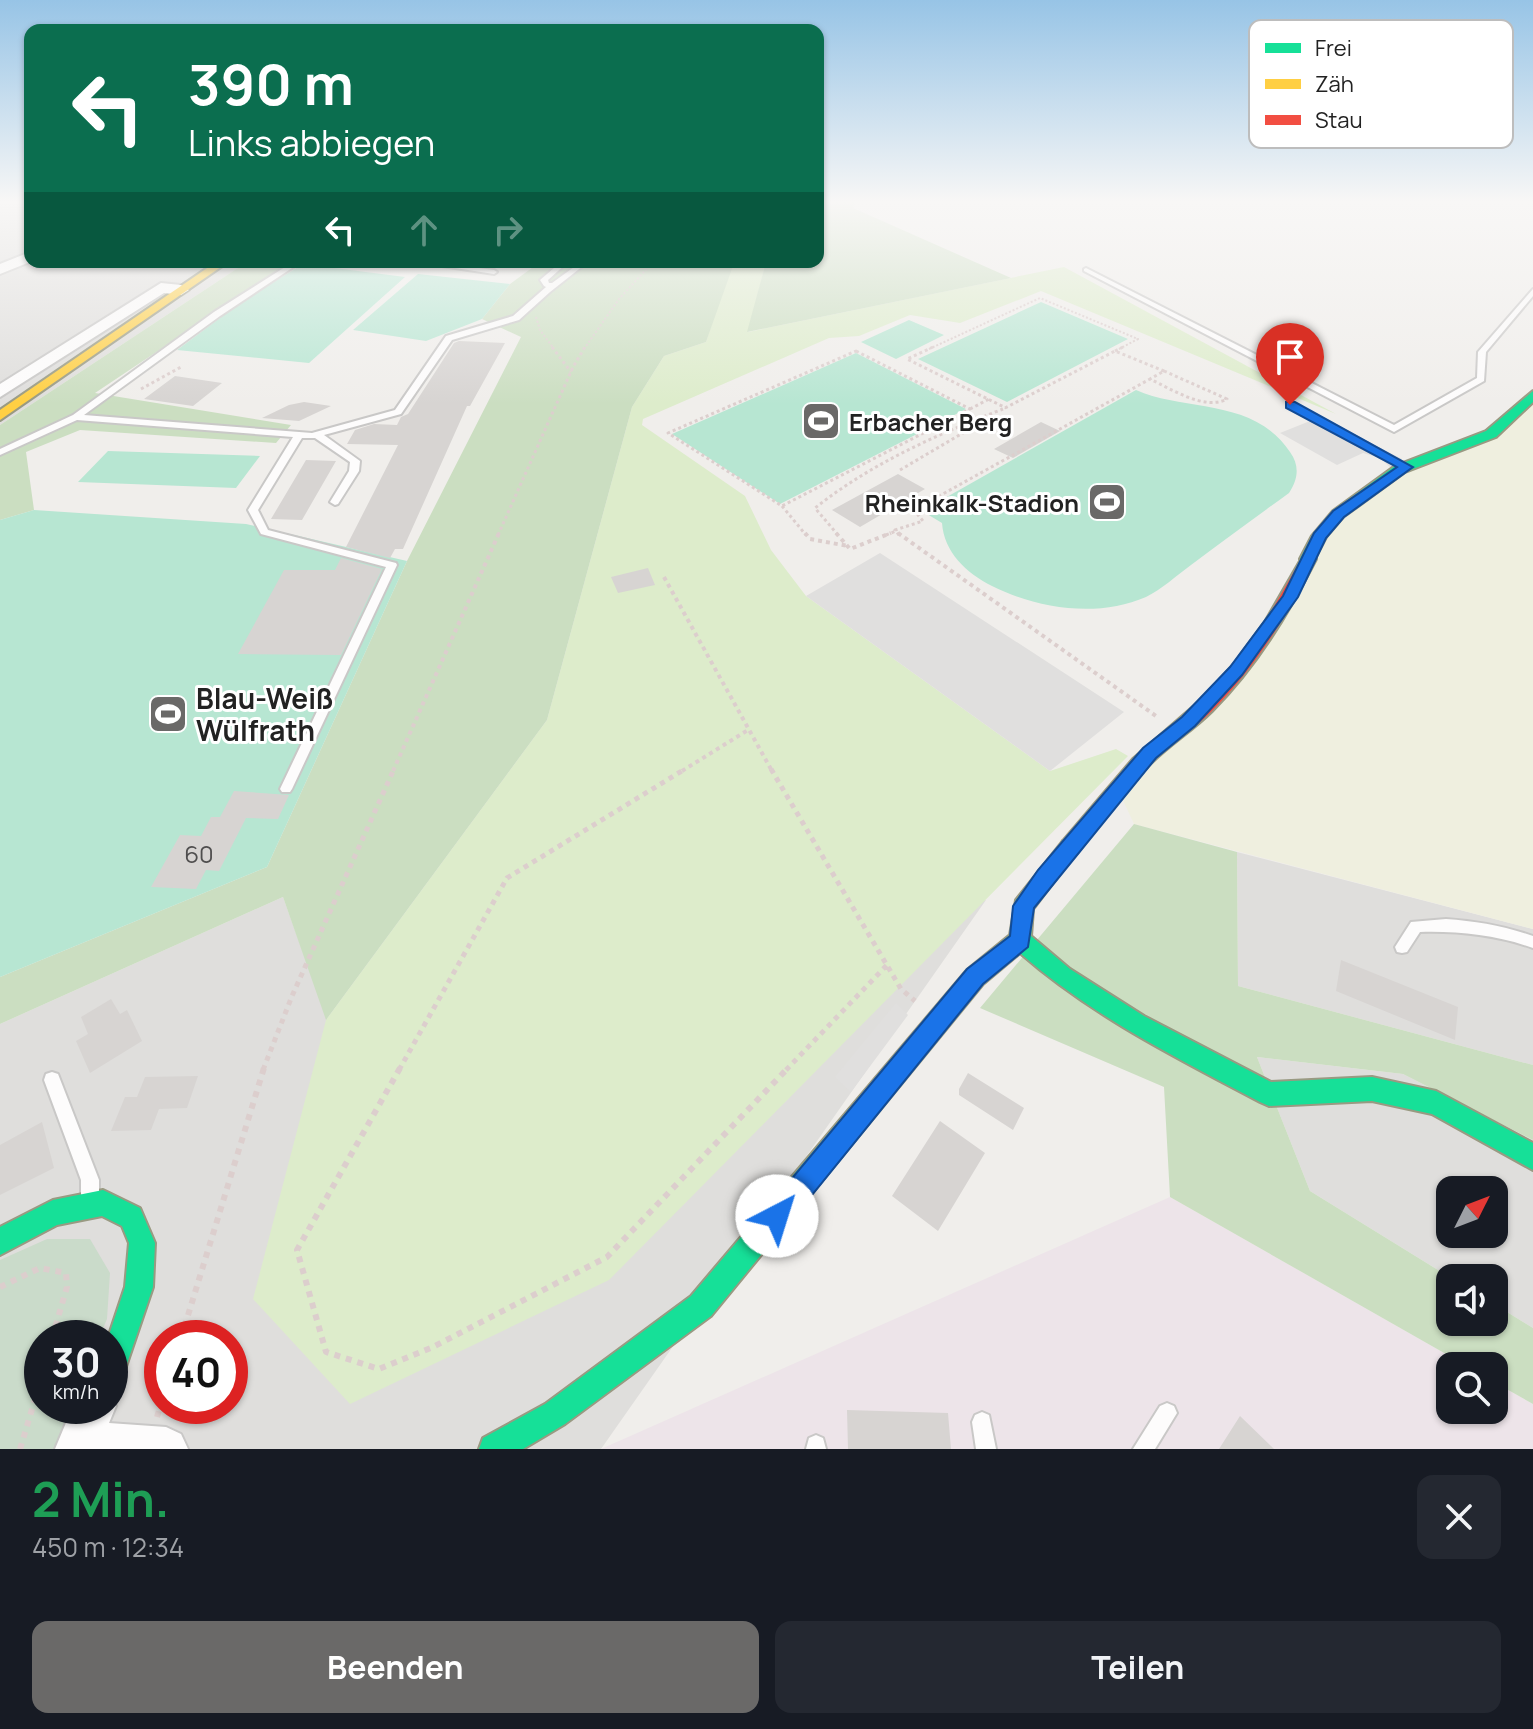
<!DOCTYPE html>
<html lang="de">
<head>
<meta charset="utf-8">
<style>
  :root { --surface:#171b24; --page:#242831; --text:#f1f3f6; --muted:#9ea1a6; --accent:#6a6968 }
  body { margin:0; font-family:Manrope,sans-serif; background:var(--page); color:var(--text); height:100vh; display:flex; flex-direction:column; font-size:30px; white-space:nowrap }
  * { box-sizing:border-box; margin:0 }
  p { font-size:26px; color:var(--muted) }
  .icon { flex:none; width:44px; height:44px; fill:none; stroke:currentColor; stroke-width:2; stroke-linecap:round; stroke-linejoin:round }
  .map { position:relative; height:1449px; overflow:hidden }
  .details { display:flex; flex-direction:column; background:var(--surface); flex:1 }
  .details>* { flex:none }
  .guide { position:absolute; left:24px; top:24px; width:800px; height:244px; border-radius:16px; box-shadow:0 2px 6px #0004; background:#0b6e4f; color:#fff; overflow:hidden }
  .needle { width:52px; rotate:48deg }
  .buttons { position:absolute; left:1436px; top:1176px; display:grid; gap:16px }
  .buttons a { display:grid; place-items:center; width:72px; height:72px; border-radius:16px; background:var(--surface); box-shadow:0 2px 6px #0004; font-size:40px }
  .speed { position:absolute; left:24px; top:1320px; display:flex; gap:16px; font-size:40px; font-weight:700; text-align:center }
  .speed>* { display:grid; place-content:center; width:104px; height:104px; border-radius:50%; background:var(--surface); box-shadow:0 2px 6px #0004; line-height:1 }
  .speed small { font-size:20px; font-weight:400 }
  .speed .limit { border:12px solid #d22; background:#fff; color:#111 }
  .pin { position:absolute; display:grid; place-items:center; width:68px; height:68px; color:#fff; margin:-82px -34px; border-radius:50% 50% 50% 0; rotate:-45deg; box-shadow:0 0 8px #0007 }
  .pin .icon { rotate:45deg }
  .me { position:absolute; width:88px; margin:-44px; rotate:40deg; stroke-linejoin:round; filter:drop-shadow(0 0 6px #0008) }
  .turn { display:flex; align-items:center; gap:28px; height:168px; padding:0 32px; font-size:36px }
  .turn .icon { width:104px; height:104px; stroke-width:2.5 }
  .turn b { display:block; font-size:56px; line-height:68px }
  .lanes { display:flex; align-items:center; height:76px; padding:0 32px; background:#0003; justify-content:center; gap:40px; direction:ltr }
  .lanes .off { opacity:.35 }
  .round { display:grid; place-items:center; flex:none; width:84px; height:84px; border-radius:16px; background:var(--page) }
  .head { display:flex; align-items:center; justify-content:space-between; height:136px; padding:0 32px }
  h1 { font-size:48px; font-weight:700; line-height:60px; color:#1e9e55 }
  .cta { display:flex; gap:16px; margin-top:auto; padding:16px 32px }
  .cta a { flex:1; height:92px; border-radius:16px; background:var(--accent); color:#fff; font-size:32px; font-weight:700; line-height:92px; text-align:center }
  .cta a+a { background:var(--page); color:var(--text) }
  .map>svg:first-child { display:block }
</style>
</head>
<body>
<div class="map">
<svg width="1533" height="1449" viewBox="0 0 1533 1449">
  <rect width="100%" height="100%" fill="#f0eeeb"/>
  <path fill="#dfdedc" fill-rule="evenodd" d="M30 201V262H247L0 425V202Z
    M1237 852 1533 929V1065L1238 986Z
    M283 897 327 1019 986 900 601 1449H0V1024ZM42 1338H110V1406H42ZM162 1338H230V1406H162Z
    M1257 1057 1403 1074 1533 1140V1328L1494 1304V1278H1451L1310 1191ZM1450 1190H1494V1234H1450Z"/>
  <path fill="#ede4e9" d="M1170 1197 1467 1366H1450V1410H1494V1382L1533 1404V1449H601Z"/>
  <path fill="#efefdf" d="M1533 399V929L1134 824 1121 796 1191 724 1322 537 1403 471 1453 452Z"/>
  <path fill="#ddeccb" d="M732 262H766L748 332 1064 267 1336 414 1041 291 960 323 910 315 859 336 829 338 643 419 642 425 745 496 771 550 806 596 1050 771 1116 749 1128 756 609 1280 350 1404 253 1299 326 1020 547 720 632 407 664 356 706 342Z"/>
  <path fill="#cbdec1" d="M818 201H856L853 208 1011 278 747 332 766 262H818Z
    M247 262H291L95 393 291 425 276 443 80 430 26 452 34 510 0 520V425Z
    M540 262 734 263 706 342 664 356 632 407 547 720 326 1020 283 897 0 1024V977L267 867 407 561 521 337 482 319 510 284Z
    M1134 824 1237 852 1238 986 1533 1065V1140L1403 1074 1257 1057 1310 1191 1451 1278 1450 1322H1494V1304L1533 1328V1404L1494 1382V1366H1467L1170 1197 1164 1087 980 1008Z"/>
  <path fill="#cadbca" d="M47 1239H90L110 1273 107 1319 99 1338H42V1406H72L55 1449H0V1260Z"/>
  <path fill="#b7e6d2" d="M303 264 405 277 309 363 177 350 240 303Z
    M418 274 510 284 482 319 426 341 353 330Z
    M1041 302 1128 339 1007 402 918 359Z
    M909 320 944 335 896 359 861 342Z
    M856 353 966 409 780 504 672 434Z
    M1136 390C1185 412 1253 397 1290 452 1300 466 1298 479 1289 493 1256 517 1223 541 1191 565 1176 576 1162 589 1146 597 1098 618 1038 609 992 586 966 573 944 552 942 523L922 511Z
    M108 451 260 456 236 488 78 482Z
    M34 510 246 524 407 561 267 867 0 977V520Z"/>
  <path fill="#e0dfde" d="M1320 417 1402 459 1392 469 1380 458 1363 453 1337 465 1280 433Z
    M880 553 1124 712 1050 771 806 596Z
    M896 1003 908 1015 851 1092 835 1077Z"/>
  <path fill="#d7d4d2" d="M459 341 505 343 470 406H467L403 549H395L390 558 346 547 398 445 347 444 355 430 374 424 397 425 401 417 408 414 454 343Z
    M175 376 222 383 193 406 144 399Z
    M304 402 331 406 299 421 262 418 289 405Z
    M1041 422 1060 431 1013 458 994 449Z
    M306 460 336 461 302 520 271 519Z
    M898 474 925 489 860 527 832 510Z
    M341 558 382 569 341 655 238 654 284 570H335Z
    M648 568 655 585 618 593 611 577Z
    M234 791 289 795 278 819 246 818 219 871 206 870 196 889 151 887 180 835 201 836 211 817H220Z
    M1341 960 1458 1007 1455 1040 1336 991Z
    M111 999 120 1014 127 1010 142 1041 90 1073 76 1041 88 1034 81 1017Z
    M968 1073 1024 1108 1013 1130 959 1095V1089Z
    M198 1076 187 1108 159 1109 151 1130 111 1131 125 1097H137L145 1077Z
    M940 1121 985 1153 938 1231 892 1196Z
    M42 1122 54 1168 0 1195V1145Z
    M847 1410 948 1413 951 1449H848Z
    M1240 1416 1274 1449H1219Z"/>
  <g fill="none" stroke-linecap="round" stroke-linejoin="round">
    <defs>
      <path id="lane" d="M293 262H301L220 316 84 415 312 433 395 410 446 336 513 316 546 287 544 286 540 280 561 262H568L548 280 549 283H552L581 262H588L550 292 519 320 452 340 401 414 324 435 360 461 359 471 338 504 335 505 330 502 349 471 350 462 315 438H302L258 510 268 530 396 563 397 565 292 789 290 792H282L280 789 386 567 261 534 248 510 293 437 77 420 0 455V449L73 415 214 312Z
        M416 262H434L494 270 497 272 494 274Z
        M1086 268 1394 425 1477 378 1478 352 1533 289V296L1486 352 1484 381 1394 432 1084 271V269Z
        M1287 403H1293L1411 467 1409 469H1403L1287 407Z
        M1446 919C1476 921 1504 926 1533 936V948C1496 935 1459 931 1420 932L1407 952 1402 953 1397 952 1395 947 1411 922Z
        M52 1072 58 1074 99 1180V1194L96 1200 90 1203 84 1200 81 1194V1180L44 1080 46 1074Z
        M1167 1403 1174 1406 1177 1413 1155 1449H1133L1160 1406Z
        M982 1412 989 1415 996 1449H976L972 1422 975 1415Z
        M816 1435 823 1438 826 1449H806L809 1438Z"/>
      <path id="street" d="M30 252V262L0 274V264Z
        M161 283 181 285 189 290 181 295 164 293 0 397V384Z
        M110 1391 116 1406 109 1423 166 1427 181 1434 188 1449H55L73 1406H110Z"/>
      <path id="fast" d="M1533 391V402L1496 437 1405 472 1343 517 1326 537 1313 562H1303L1300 559 1312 536 1333 511 1395 466 1486 431Z
        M1070 839 1077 841 1080 847 1033 909 1031 936 1070 969 1144 1016 1271 1082 1372 1077 1436 1091 1533 1143V1170L1432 1114 1372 1101 1269 1106 1260 1102C1177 1058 1092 1016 1020 953L983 984 711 1316 565 1424 523 1449H479L483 1438 545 1404 691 1296 967 970 1010 935 1016 900 1063 841Z
        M103 1190 140 1208 155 1243 153 1287 120 1384 110 1388 108 1338 125 1287 129 1243 122 1226 102 1216 57 1225 0 1255V1227L53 1200Z"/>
      <path id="slow" d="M216 262H228L0 420V410Z"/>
      <path id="jam" d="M1308 554 1316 559C1288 614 1256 667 1212 711 1192 731 1167 746 1147 767 1122 794 1100 824 1077 853L1070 855 1063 853 1060 847 1063 841 1133 759 1201 700 1235 663 1265 622 1303 556Z"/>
    </defs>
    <use href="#lane" stroke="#c9c8c7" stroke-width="4"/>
    <use href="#street" stroke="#c9c8c7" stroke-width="4"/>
    <use href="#fast" stroke="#999a82" stroke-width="4"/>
    <use href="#slow" stroke="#999a82" stroke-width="4"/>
    <use href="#jam" stroke="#999a82" stroke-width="4"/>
    <path stroke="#dccecd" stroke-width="2" stroke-dasharray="2 2" stroke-linecap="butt" d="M536 317 540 330 554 349
      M584 349 619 299 653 262
      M929 349 1040 298 1138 339 1119 349"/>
    <path stroke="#dccecd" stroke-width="3" stroke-dasharray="3 3" stroke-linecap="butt" d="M552 347 571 372
      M933 347 907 359 1006 408
      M856 351 970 409 782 506 668 433Z
      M1115 351 1123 347
      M1164 371 1227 399C1205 411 1171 389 1150 379Z
      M141 389 181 367
      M1005 408 1115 351 1164 371
      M970 409 989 399
      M900 470 990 417
      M782 506 806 535
      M498 535 573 367 585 347
      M838 535 815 508C872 463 936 435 1003 409
      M886 535 896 531
      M899 535 895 530 923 521 914 510 1150 379"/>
    <path stroke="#dccecd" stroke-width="4" stroke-dasharray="4 4" stroke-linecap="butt" d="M805 533 810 539 848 546
      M836 533 850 549 891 533
      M898 533 1156 716
      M664 577 772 771
      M393 771 499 533
      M682 771 748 730"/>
    <path stroke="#dccecd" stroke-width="5" stroke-dasharray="5 5" stroke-linecap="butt" d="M771 769 901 989 915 1001
      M263 1070 292 996 394 769
      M399 1070 507 878 685 769
      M786 1070 887 965"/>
    <path stroke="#dccecd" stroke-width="6" stroke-dasharray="6 6" stroke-linecap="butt" d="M400 1068 297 1250 326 1352 379 1369 433 1347 607 1257 788 1068
      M0 1287 40 1268 66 1273 67 1287 52 1338
      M181 1338 264 1068
      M157 1417 162 1400
      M20 1449 42 1376"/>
    <use href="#lane" fill="#fdfcfc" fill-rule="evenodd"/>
    <use href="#street" fill="#fdfcfc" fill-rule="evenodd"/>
    <use href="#fast" fill="#16e098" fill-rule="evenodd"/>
    <use href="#slow" fill="#ffcf43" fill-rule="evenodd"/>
    <use href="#jam" fill="#f24e42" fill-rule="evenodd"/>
  </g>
  <linearGradient id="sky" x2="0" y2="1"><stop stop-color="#97c4e6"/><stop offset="0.5" stop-color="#f8f7f6"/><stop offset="1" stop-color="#f8f7f6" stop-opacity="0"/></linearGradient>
  <rect width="1533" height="404" fill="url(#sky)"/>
  <path fill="#1a73e8" stroke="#114b97" stroke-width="2" d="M1286 402H1295L1413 467 1344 517 1326 538 1298 597 1242 675 1195 726 1156 758 1034 908 1028 947 983 984 787 1226 777 1229 768 1226 764 1216 768 1207 967 969 1010 936 1013 906 1038 870 1143 748 1182 717 1230 667 1283 596 1314 533 1333 511 1397 467 1286 408Z"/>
  <defs>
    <symbol id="stadium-square" viewBox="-11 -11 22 22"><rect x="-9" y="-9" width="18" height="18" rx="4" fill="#6a6968" stroke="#fff"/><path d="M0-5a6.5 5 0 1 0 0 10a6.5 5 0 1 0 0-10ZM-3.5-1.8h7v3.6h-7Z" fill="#fff"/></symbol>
  </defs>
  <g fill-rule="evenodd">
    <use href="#stadium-square" x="799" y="399" width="44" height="44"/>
    <use href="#stadium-square" x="1085" y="480" width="44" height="44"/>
    <use href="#stadium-square" x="146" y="692" width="44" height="44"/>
  </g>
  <g text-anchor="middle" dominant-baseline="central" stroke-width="6" stroke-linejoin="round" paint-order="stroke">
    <g font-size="24" font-weight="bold" fill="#222" stroke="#fff" text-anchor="start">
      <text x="849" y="421">Erbacher Berg</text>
      <text x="1079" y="502" text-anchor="end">Rheinkalk-Stadion</text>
    </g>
    <g font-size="24" fill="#4f4e4e">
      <text x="199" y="853">60</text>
    </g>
    <g font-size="28" font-weight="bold" fill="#222" stroke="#fff" text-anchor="start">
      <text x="196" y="698">Blau-Weiß<tspan x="196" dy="32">Wülfrath</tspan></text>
    </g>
  </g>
  <rect x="1249" y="20" width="264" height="128" rx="12" fill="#fff" stroke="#bdbdbd" stroke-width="2"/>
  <rect x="1265" y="43" width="36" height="10" fill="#16e098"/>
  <rect x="1265" y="79" width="36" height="10" fill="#ffcf43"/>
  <rect x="1265" y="115" width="36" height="10" fill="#f24e42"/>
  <g font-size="22" fill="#222">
    <text x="1315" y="56">Frei</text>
    <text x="1315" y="92">Zäh</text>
    <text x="1315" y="128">Stau</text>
  </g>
</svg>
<div class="buttons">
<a><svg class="needle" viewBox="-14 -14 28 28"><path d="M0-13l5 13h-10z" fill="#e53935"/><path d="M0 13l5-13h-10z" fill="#9ea1a6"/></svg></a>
<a><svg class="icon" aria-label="sound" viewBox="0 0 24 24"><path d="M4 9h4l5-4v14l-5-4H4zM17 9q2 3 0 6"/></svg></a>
<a><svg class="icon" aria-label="search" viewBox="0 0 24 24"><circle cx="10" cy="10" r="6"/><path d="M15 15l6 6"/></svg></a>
</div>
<div class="speed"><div>30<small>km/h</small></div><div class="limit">40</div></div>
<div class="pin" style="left:1290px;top:405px;background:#d93025"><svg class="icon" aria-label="arrive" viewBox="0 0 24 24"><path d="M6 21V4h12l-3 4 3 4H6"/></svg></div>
<svg class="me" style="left:777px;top:1216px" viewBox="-20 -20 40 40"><circle r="19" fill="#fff"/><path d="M0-13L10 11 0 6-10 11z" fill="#1a73e8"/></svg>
<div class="guide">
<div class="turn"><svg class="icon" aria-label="left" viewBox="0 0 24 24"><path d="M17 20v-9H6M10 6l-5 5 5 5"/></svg><div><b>390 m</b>Links abbiegen</div></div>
<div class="lanes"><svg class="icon" aria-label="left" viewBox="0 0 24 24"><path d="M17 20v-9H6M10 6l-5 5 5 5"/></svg><svg class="icon off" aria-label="ahead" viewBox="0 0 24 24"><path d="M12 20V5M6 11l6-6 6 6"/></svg><svg class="icon off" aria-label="right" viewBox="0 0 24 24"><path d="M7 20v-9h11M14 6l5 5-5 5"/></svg></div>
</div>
</div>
<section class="details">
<div class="head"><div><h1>2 Min.</h1><p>450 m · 12:34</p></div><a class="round"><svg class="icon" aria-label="close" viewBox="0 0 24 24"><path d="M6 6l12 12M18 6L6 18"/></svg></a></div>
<div class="cta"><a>Beenden</a><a>Teilen</a></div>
</section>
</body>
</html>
